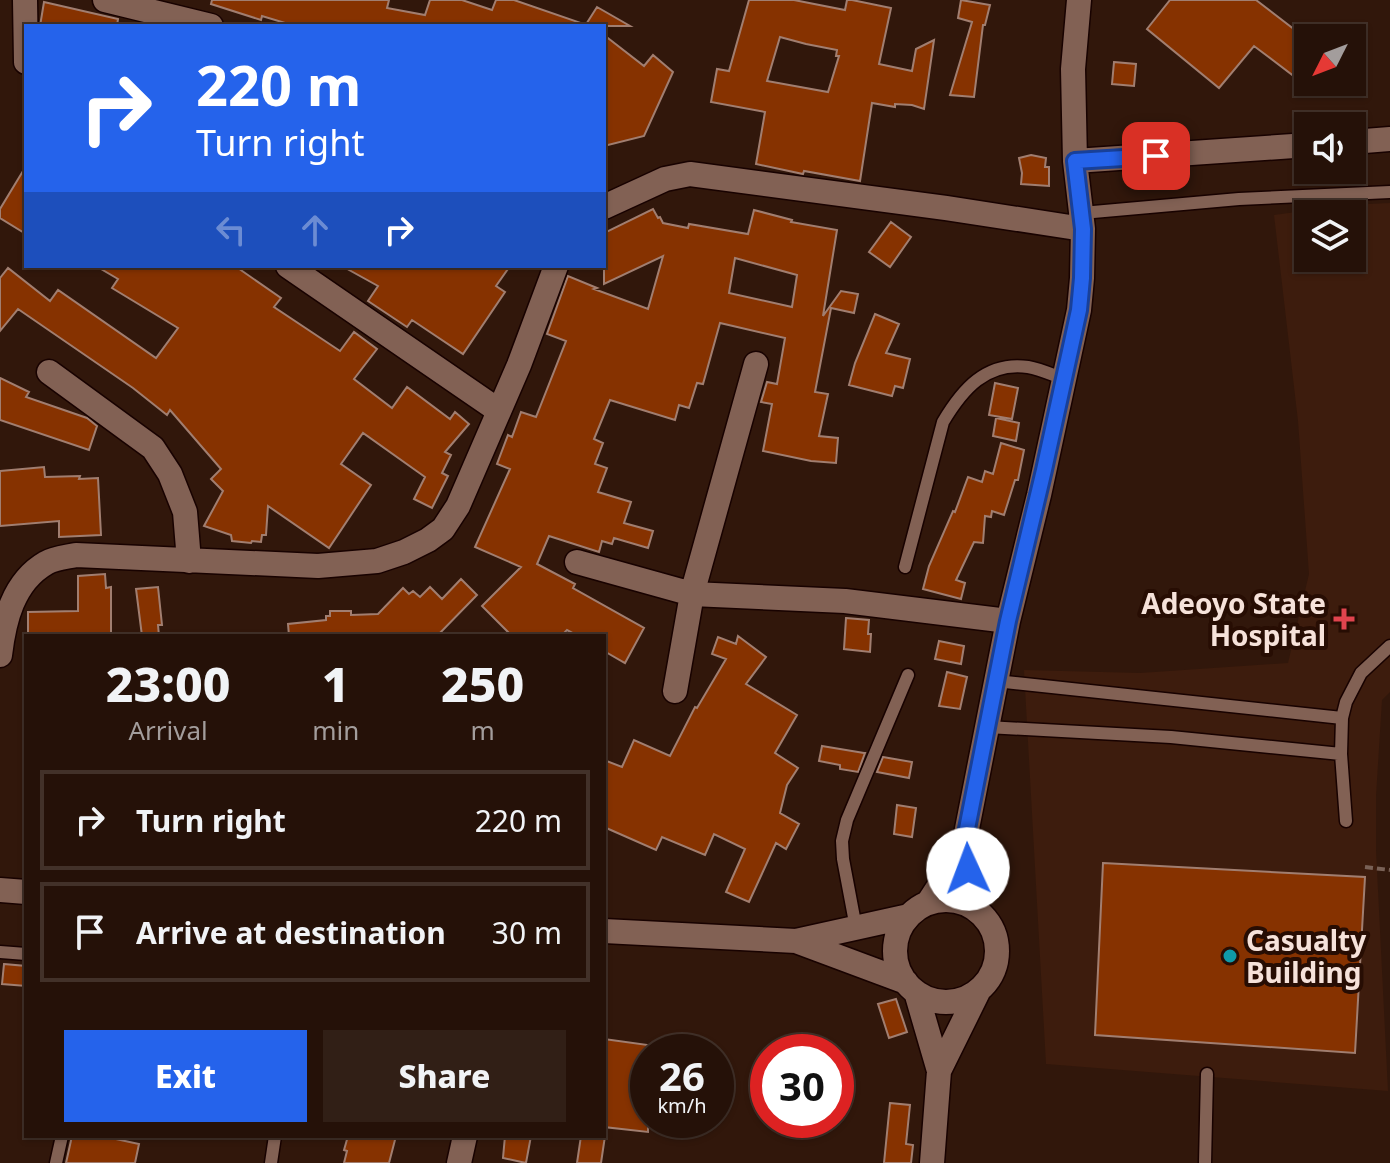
<!DOCTYPE html>
<html lang="en">
<head>
<meta charset="utf-8">
<style>
  :root { --surface:#251108; --page:#311f16; --text:#f1f3f6; --muted:#a39d9c; --line:#423129; --accent:#2563eb }
  body { margin:0; font-family:"Noto Sans",sans-serif; background:var(--page); color:var(--text); height:100vh; display:flex; flex-direction:column; font-size:30px; white-space:nowrap }
  * { box-sizing:border-box; margin:0 }
  p { font-size:26px; color:var(--muted) }
  .icon { flex:none; width:44px; height:44px; fill:none; stroke:currentColor; stroke-width:2; stroke-linecap:round; stroke-linejoin:round }
  .map { position:relative; flex:1; overflow:hidden }
  .sheet { position:absolute; left:24px; top:634px; width:582px; height:504px; display:flex; flex-direction:column; background:var(--surface); border-radius:0px; box-shadow:0 2px 6px #0004,0 0 0 2px var(--line) }
  .sheet>* { flex:none }
  .guide { position:absolute; left:24px; top:24px; width:582px; height:244px; border-radius:0px; box-shadow:0 2px 6px #0004,0 0 0 2px var(--line); background:#2563eb; color:#fff; overflow:hidden }
  .needle { width:52px; rotate:228deg }
  .buttons { position:absolute; left:1294px; top:24px; display:grid; gap:16px }
  .buttons a { display:grid; place-items:center; width:72px; height:72px; border-radius:0px; background:var(--surface); box-shadow:0 2px 6px #0004,0 0 0 2px var(--line); font-size:40px }
  .speed { position:absolute; left:630px; top:1034px; display:flex; gap:16px; font-size:40px; font-weight:700; text-align:center }
  .speed>* { display:grid; place-content:center; width:104px; height:104px; border-radius:50%; background:var(--surface); box-shadow:0 2px 6px #0004,0 0 0 2px var(--line); line-height:1 }
  .speed small { font-size:20px; font-weight:400 }
  .speed .limit { border:12px solid #d22; background:#fff; color:#111 }
  .pin { position:absolute; display:grid; place-items:center; width:68px; height:68px; color:#fff; margin:-34px; border-radius:16px; box-shadow:0 4px 12px #0006 }
  .me { position:absolute; width:88px; margin:-44px; rotate:358deg; stroke-linejoin:round; filter:drop-shadow(0 0 6px #0008) }
  .turn { display:flex; align-items:center; gap:28px; height:168px; padding:0 40px; font-size:36px }
  .turn .icon { width:104px; height:104px; stroke-width:2.5 }
  .turn b { display:block; font-size:56px; line-height:68px }
  .lanes { display:flex; align-items:center; height:76px; padding:0 40px; background:#0003; justify-content:center; gap:40px; direction:ltr }
  .lanes .off { opacity:.35 }
  .eta { display:flex; justify-content:space-evenly; align-items:center; height:136px; text-align:center }
  .eta b { font-size:48px; font-weight:800; line-height:56px }
  .cta { display:flex; gap:16px; margin-top:auto; padding:16px 40px }
  .cta a { flex:1; height:92px; border-radius:0px; background:var(--accent); color:#fff; font-size:32px; font-weight:800; line-height:92px; text-align:center }
  .cta a+a { background:var(--page); color:var(--text) }
  ul { padding:0; list-style:none }
  li { display:flex; align-items:center; gap:24px; height:100px; margin:0 16px 12px; padding:0 24px; border:4px solid var(--line); border-radius:0px }
  li div { flex:1 }
  li b { display:block; font-size:30px }
  li em { font-style:normal }
  .map>svg:first-child { display:block }
</style>
</head>
<body>
<div class="map">
<svg width="1390" height="1163" viewBox="0 0 1390 1163">
  <rect width="100%" height="100%" fill="#31170b"/>
  <path fill="#3d1c0d" fill-rule="evenodd" d="M1390 203V692L1382 700 1376 796V850L1388 1091 1046 1064 1024 670 1140 673 1288 663 1309 574 1298 421 1274 215 1348 205ZM1308 214H1352V258H1308Z"/>
  <path fill="#863200" stroke="#a17e70" stroke-width="2" fill-rule="evenodd" d="M212 0H389L387 8 425 15 430 0H462L492 10 496 0H514L581 23 580 26H295L262 16 261 20 211 4Z
    M749 0H794L845 10 847 0H852L891 8 879 64 912 71 916 49 934 40 924 109 912 105 895 104V107L872 103 860 181 804 171 803 174 756 164 765 112 711 102 717 69 729 71ZM780 37 806 44 837 50 836 56H839L828 92 767 81Z
    M961 0 990 5 985 25H983L974 97 950 95 972 22 958 18Z
    M1170 0H1256L1308 40V60L1295 77 1254 46 1219 88 1147 29Z
    M44 2 118 19 117 26H40Z
    M597 7 630 26H585Z
    M604 35 644 66 653 55 673 72 644 136 604 146Z
    M1114 62 1136 64 1134 86 1112 84Z
    M1031 155 1046 158 1045 167H1049V186L1021 184 1022 173 1019 158Z
    M26 166V234L0 218V209Z
    M653 209 658 218 660 217 663 223 688 228 689 224 748 234 754 210 792 220 791 222 837 230 823 316 841 291 858 294 854 313 831 308 815 392 828 394 819 436 838 438 836 463 811 461 763 451 772 404 761 402 767 382 777 384 785 338 720 323 703 384 697 383 689 408 679 405 675 420 610 400 594 439 603 443 595 464 607 468 598 492 631 502 624 523 653 531 648 548 614 538 612 544 602 541 599 552 549 536 537 564 575 584 573 588 644 628 625 663 604 651V636H578L567 630 561 636H512L482 606 521 567 475 547 510 469 497 464 508 435 512 437 521 412 536 417 566 341 547 334 568 276 597 288 594 289 648 309 663 256 604 284V233ZM735 258 797 275 792 307 729 293Z
    M891 222 911 237 890 267 869 252Z
    M96 266H235L281 298 274 307 340 351 354 332 377 349 354 379 392 408 407 387 450 419 455 412 469 424 445 452 451 455 442 473 448 476 432 508 414 499 425 477 363 433 341 464 371 485 329 548 268 506 266 535H262L261 542 252 541 251 543 232 541 231 535 204 526 223 491 211 479 221 469 170 410 167 415 133 388 18 309 0 331V278L8 268 50 301 58 290 156 358 178 328 112 288 118 279Z
    M342 266H510L496 286 505 292 463 354 412 320 407 327 368 301 378 286Z
    M875 314 899 324 886 353 910 359 903 388 895 386 892 396 849 385 855 363Z
    M0 378 29 392 26 397 87 418 97 426 89 450 0 420Z
    M995 383 1018 388 1012 419 989 415Z
    M996 418 1019 423 1016 441 993 436Z
    M1001 443 1024 450 1018 480H1015L1004 515 992 511 991 517 985 516 983 543 974 542 956 580 965 583 961 599 923 589 929 566 953 511 955 512 968 477 982 482 985 471 993 474Z
    M44 467 45 477 80 476 79 479 98 478 101 535 59 537V521L0 526V471Z
    M105 574 106 588 111 587V636H28V612L78 611V576Z
    M461 579 477 595 437 636H289L288 624 326 620V616H330V611H351V615L378 614 403 588 409 594 413 591 420 597 430 587 442 599Z
    M158 587 162 625H158L159 636H142L136 589Z
    M846 618 869 620 868 634H871L870 652 844 649Z
    M738 636 766 657 746 684 797 715 775 753 798 768 787 785 780 813 799 824 786 849 776 843 749 902 726 892 745 849 714 834 705 855 662 837 656 850 604 827V760L622 767 634 740 670 756 695 707 697 708 726 659 712 654 718 637 736 644Z
    M939 641 964 646 961 664 935 659Z
    M947 672 967 677 960 709 939 706Z
    M822 746 864 753H865L858 772 840 769V765L819 761Z
    M883 757 912 762 909 778 877 772Z
    M897 805 916 808 912 837 894 834Z
    M1103 863 1365 877 1355 1053 1095 1035Z
    M4 964 26 966V986L2 984Z
    M896 999 907 1032 889 1038 878 1004Z
    M604 1039 648 1045V1132L604 1127Z
    M890 1103 910 1105 906 1144 913 1145 911 1163H884Z
    M72 1136H102L139 1144 135 1163H66Z
    M348 1136H396L389 1163H344L347 1151 344 1150Z
    M505 1136H531L526 1163 503 1158Z
    M581 1136H605L601 1163H577Z"/>
  <g fill="none" stroke-linecap="round" stroke-linejoin="round">
    <defs>
      <path id="service" d="M1082 213 1239 199 1390 192
        M905 567 943 422C962 390 986 361 1028 367 1040 369 1053 375 1064 379
        M996 681 1342 718
        M987 727 1171 737 1341 754
        M1346 821 1341 754 1342 718 1346 702 1361 673 1390 646
        M856 928 843 859 842 841 847 820 908 675
        M0 952 26 954
        M56 1163 62 1136
        M271 1163 275 1136
        M1205 1163 1207 1074"/>
      <path id="minor" d="M25 0 26 62
        M105 0 211 26
        M1352 142 1390 139
        M1075 161 1308 145
        M604 207 665 179 690 174 946 208 1083 229
        M288 266 499 411
        M49 372 153 448 170 474 185 512 189 561
        M577 562 692 594 845 601 1008 621
        M0 655C4 621 13 582 46 563 54 558 67 557 76 555L318 566 377 561 404 552 428 540 443 529 458 506 519 365 556 266
        M675 691 692 594 756 364
        M963 849 978 911
        M0 890 26 892
        M895 951a51 51 0 1 1 102 0a51 51 0 1 1-102 0Z
        M928 903 963 849 1008 621 1039 495 1079 310 1082 278 1083 229 1075 161 1073 69 1079 0
        M604 931 796 941 906 982
        M796 941 909 916
        M916 992 939 1071 932 1163
        M939 1071 978 992
        M459 1163 465 1136"/>
    </defs>
    <use href="#service" stroke="#180200" stroke-width="15"/>
    <use href="#minor" stroke="#180200" stroke-width="27"/>
    <path stroke="#796156" stroke-width="4" stroke-dasharray="8 4" stroke-linecap="butt" d="M1365 867 1390 870"/>
    <use href="#service" stroke="#826154" stroke-width="12"/>
    <use href="#minor" stroke="#826154" stroke-width="24"/>
  </g>
  <g fill="none" stroke-linecap="round" stroke-linejoin="round">
    <defs>
      <path id="route" d="M968 869 963 849 1008 621 1044 470 1079 310 1082 278 1083 229 1075 161 1156 156"/>
    </defs>
    <use href="#route" stroke="#184099" stroke-width="20"/>
    <use href="#route" stroke="#2563eb" stroke-width="14"/>
  </g>
  <path fill="#e0444e" stroke="#270d03" stroke-width="3" d="M1340 607h8v8h8v8h-8v8h-8v-8h-8v-8h8z"/>
  <circle fill="#0f9aa8" stroke="#270d03" stroke-width="3" cx="1230" cy="956" r="8"/>
  <g text-anchor="middle" dominant-baseline="central" stroke-width="8" stroke-linejoin="round" paint-order="stroke">
    <g font-size="28" font-weight="bold" fill="#f6e2da" stroke="#270d03" text-anchor="end">
      <text x="1326" y="603">Adeoyo State<tspan x="1326" dy="32">Hospital</tspan></text>
      <text x="1246" y="940" text-anchor="start">Casualty<tspan x="1246" dy="32">Building</tspan></text>
    </g>
  </g>
</svg>
<div class="buttons">
<a><svg class="needle" viewBox="-14 -14 28 28"><path d="M0-13l5 13h-10z" fill="#e53935"/><path d="M0 13l5-13h-10z" fill="#a39d9c"/></svg></a>
<a><svg class="icon" aria-label="sound" viewBox="0 0 24 24"><path d="M4 9h4l5-4v14l-5-4H4zM17 9q2 3 0 6"/></svg></a>
<a><svg class="icon" aria-label="layers" viewBox="0 0 24 24"><path d="M12 4l9 5-9 5-9-5zM3 14l9 5 9-5"/></svg></a>
</div>
<div class="speed"><div>26<small>km/h</small></div><div class="limit">30</div></div>
<div class="pin" style="left:1156px;top:156px;background:#d93025"><svg class="icon" aria-label="arrive" viewBox="0 0 24 24"><path d="M6 21V4h12l-3 4 3 4H6"/></svg></div>
<svg class="me" style="left:968px;top:869px" viewBox="-20 -20 40 40"><circle r="19" fill="#fff"/><path d="M0-13L10 11 0 6-10 11z" fill="#2563eb"/></svg>
<div class="guide">
<div class="turn"><svg class="icon" aria-label="right" viewBox="0 0 24 24"><path d="M7 20v-9h11M14 6l5 5-5 5"/></svg><div><b>220 m</b>Turn right</div></div>
<div class="lanes"><svg class="icon off" aria-label="left" viewBox="0 0 24 24"><path d="M17 20v-9H6M10 6l-5 5 5 5"/></svg><svg class="icon off" aria-label="ahead" viewBox="0 0 24 24"><path d="M12 20V5M6 11l6-6 6 6"/></svg><svg class="icon" aria-label="right" viewBox="0 0 24 24"><path d="M7 20v-9h11M14 6l5 5-5 5"/></svg></div>
</div>
<section class="sheet">
<div class="eta">
<div><b>23:00</b><p>Arrival</p></div>
<div><b>1</b><p>min</p></div>
<div><b>250</b><p>m</p></div>
</div>
<ul>
<li><svg class="icon" aria-label="right" viewBox="0 0 24 24"><path d="M7 20v-9h11M14 6l5 5-5 5"/></svg><div><b>Turn right</b></div><em>220 m</em></li>
<li><svg class="icon" aria-label="arrive" viewBox="0 0 24 24"><path d="M6 21V4h12l-3 4 3 4H6"/></svg><div><b>Arrive at destination</b></div><em>30 m</em></li>
</ul>
<div class="cta"><a>Exit</a><a>Share</a></div>
</section>
</div>
</body>
</html>
